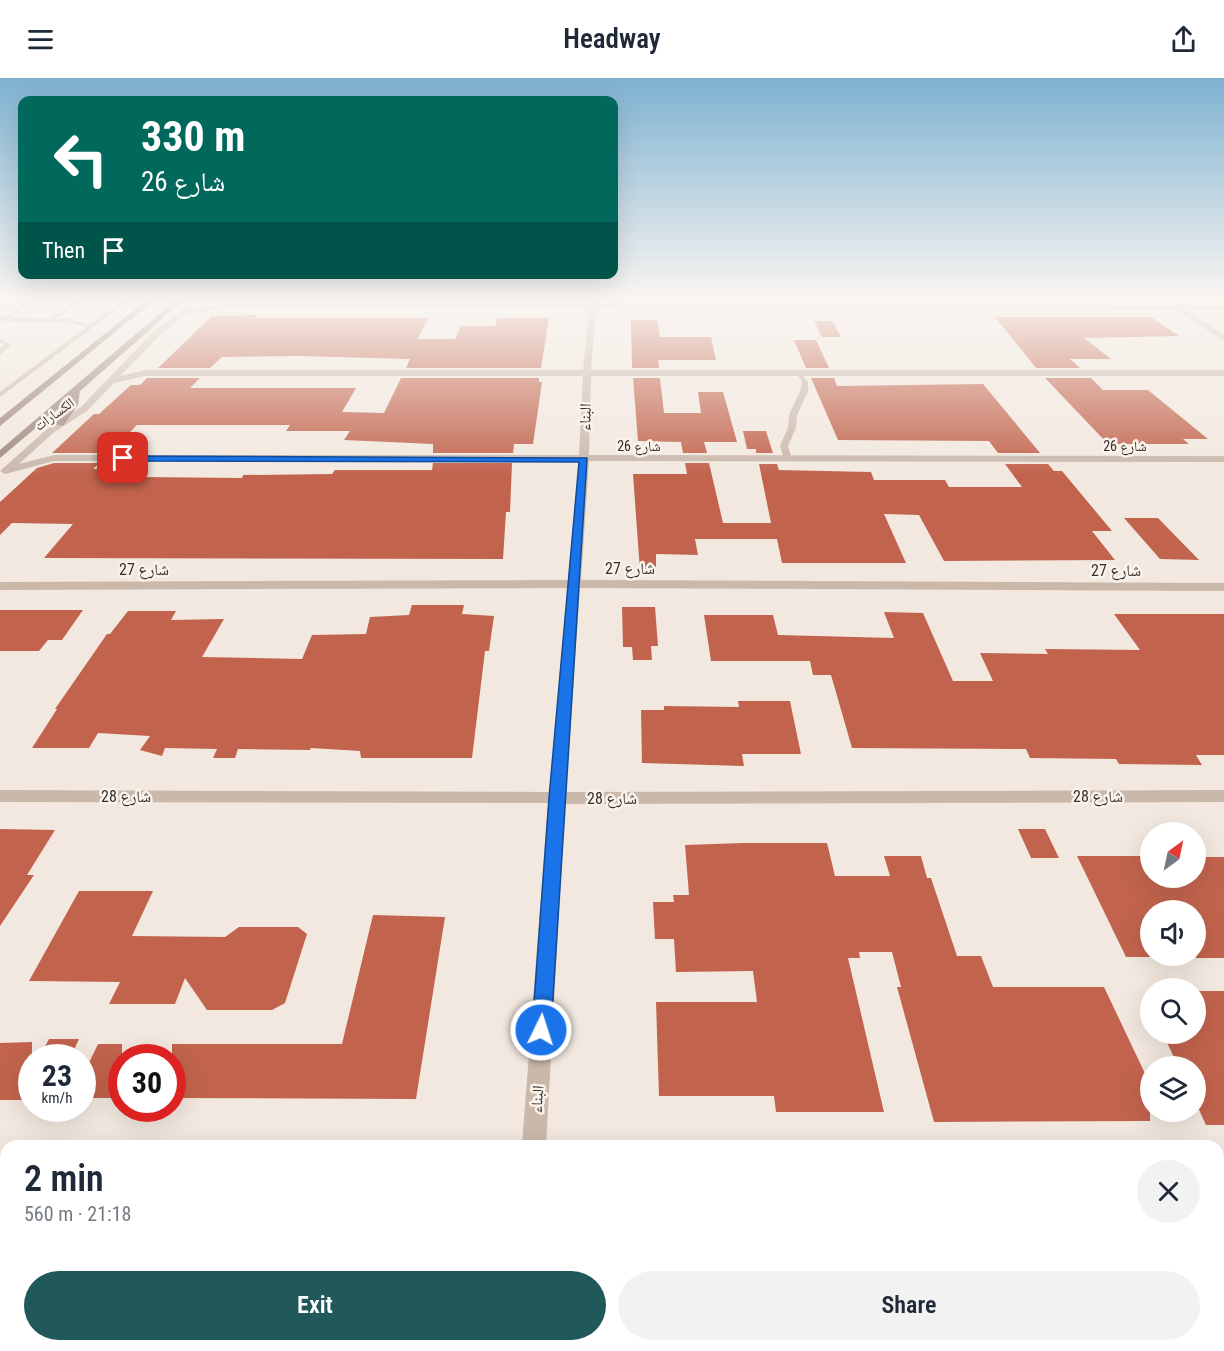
<!DOCTYPE html>
<html lang="en">
<head>
<meta charset="utf-8">
<style>
  :root { --surface:#fff; --page:#f2f2f3; --text:#1f2937; --muted:#747a83; --accent:#215859 }
  body { margin:0; font-family:"Roboto Condensed","Noto Naskh Arabic",sans-serif; background:var(--page); color:var(--text); height:100vh; display:flex; flex-direction:column; font-size:22px; white-space:nowrap }
  * { box-sizing:border-box; margin:0 }
  p { font-size:20px; color:var(--muted) }
  .icon { flex:none; width:33px; height:33px; fill:none; stroke:currentColor; stroke-width:2; stroke-linecap:round; stroke-linejoin:round }
  .map { position:relative; flex:1; overflow:hidden }
  .drawer { position:absolute; left:0px; top:1062px; width:1224px; height:212px; display:flex; flex-direction:column; background:var(--surface); border-radius:18px 18px 0 0; box-shadow:0 6px 24px #0002 }
  .drawer>* { flex:none }
  .banner { position:absolute; left:18px; top:18px; width:600px; height:183px; border-radius:12px; box-shadow:0 6px 24px #0002; background:#00695c; color:#fff; overflow:hidden }
  .needle { width:39px; rotate:33deg }
  .buttons { position:absolute; left:1140px; top:744px; display:grid; gap:12px }
  .buttons a { display:grid; place-items:center; width:66px; height:66px; border-radius:50%; background:var(--surface); box-shadow:0 6px 24px #0002; font-size:30px }
  .speed { position:absolute; left:18px; top:966px; display:flex; gap:12px; font-size:30px; font-weight:700; text-align:center }
  .speed>* { display:grid; place-content:center; width:78px; height:78px; border-radius:50%; background:var(--surface); box-shadow:0 6px 24px #0002; line-height:1 }
  .speed small { font-size:15px; font-weight:400 }
  .speed .limit { border:9px solid #d22; background:#fff; color:#111 }
  .pin { position:absolute; display:grid; place-items:center; width:51px; height:51px; color:#fff; margin:-26px; border-radius:12px; box-shadow:0 3px 9px #0006 }
  .me { position:absolute; width:66px; margin:-33px; rotate:4deg; stroke-linejoin:round; filter:drop-shadow(0 0 4px #0008) }
  .turn { display:flex; align-items:center; gap:21px; height:126px; padding:0 24px; font-size:27px }
  .turn .icon { width:78px; height:78px; stroke-width:2.5 }
  .turn b { display:block; font-size:42px; line-height:51px }
  .then { display:flex; align-items:center; height:57px; padding:0 24px; background:#0003; gap:12px; font-size:22px }
  .round { display:grid; place-items:center; flex:none; width:63px; height:63px; border-radius:32px; background:var(--page) }
  .headline { display:flex; align-items:center; justify-content:space-between; height:102px; padding:0 24px }
  h1 { font-size:36px; font-weight:600; line-height:45px }
  .primary-button { display:flex; gap:12px; margin-top:auto; padding:12px 24px }
  .primary-button a { flex:1; height:69px; border-radius:36px; background:var(--accent); color:#fff; font-size:24px; font-weight:600; line-height:69px; text-align:center }
  .primary-button a+a { background:var(--page); color:var(--text) }
  header { display:flex; justify-content:space-between; align-items:center; height:78px; padding:0 24px; background:var(--surface); font-size:27px; font-weight:600 }
  .map>svg:first-child { display:block }
</style>
</head>
<body>
<header><svg class="icon" aria-label="menu" viewBox="0 0 24 24"><path d="M4 6h16M4 12h16M4 18h16"/></svg>Headway<svg class="icon" aria-label="share" viewBox="0 0 24 24"><path d="M12 15V3M7 8l5-5 5 5M5 13v7h14v-7"/></svg></header>
<div class="map">
<svg width="1224" height="1273" viewBox="0 0 1224 1273">
  <rect width="100%" height="100%" fill="#f2e8df"/>
  <path fill="#c2644d" d="M257 237 255 240H429L417 261H455L461 248H495L497 240H549L541 290H406L410 281 299 278 222 279 210 290H158L212 238Z
    M995 239H1151L1179 258 1084 260 1111 281H1070L1080 290H1036Z
    M631 242H657L660 259H711L716 282H658L659 290H632Z
    M814 243H832L841 259H822Z
    M794 262H816L829 290H806Z
    M147 300H200L190 310H356L342 334 384 335 401 300H539V304H542L533 366H514L513 375H433V366L344 362 350 353H286L290 347H137L109 375H52L94 336H99L131 307H140Z
    M633 300H660L664 335H701L698 314H723L737 364H704L707 375H683L681 364 638 363Z
    M811 300H834L837 308 983 306 1040 375H998L989 363 838 362Z
    M1045 300H1091L1103 312H1148L1208 361H1183L1189 366H1108Z
    M743 353H766L773 375H756V371H747Z
    M54 385H99L93 391 146 392 140 399 242 400 243 397 332 396 335 392H432L433 385H512L510 434H506L503 481 44 480 73 446 12 445 0 457V424L37 390Z
    M685 385H709L723 445H771L759 386H777L779 392 871 394 874 402H945L949 409H1022L1005 386H1048L1054 393H1062L1112 453H1092L1115 482 944 483 919 437 884 436 906 485H782L777 461H695L698 477 656 476V494L640 493 633 396H687Z
    M1124 440H1158L1199 482 1160 481Z
    M412 527H464L462 536 494 538 489 573H485L472 680H361L360 673 311 670 310 672 238 671 235 680H213L217 671 165 670 162 678 140 672 150 658 98 655 89 670H32L57 631H55L107 556H110L128 533H176L171 542 224 541 202 579 302 581 312 557 366 556 370 539 409 537Z
    M622 529H655L658 568H651L652 582H633L632 569H623Z
    M0 532H83L62 562H48L39 573H0Z
    M884 534 923 535 953 603H993L980 575 1048 576 1045 571 1140 572 1114 536H1224V677H1196L1202 687 1119 686 1116 681 1030 680 1026 671 852 670 831 597H813L810 583H711L704 537H773L778 557 894 560Z
    M738 623H790L801 676H742L744 688 642 685 641 632H664V628L739 629Z
    M0 751 55 752 27 797H34L0 848Z
    M1018 751H1045L1059 780H1031Z
    M743 765H827L835 798H890L884 778H921L927 800H931L957 878H981L993 909H1104L1150 1006V1043L934 1044 897 909H901L892 874H859L860 880H848L884 1034H776L774 1018H659L656 924H757L753 893 676 894 674 861H655L653 824H674L673 817H689L685 767Z
    M1077 778H1150V800H1196V779H1224V880H1196V832H1150V879H1126Z
    M79 813H153L132 858 225 859 239 849H298L307 856 285 925 272 932H207L185 900 175 926H109L120 904 29 903Z
    M373 837 445 839 416 1021 172 1020V966H342Z
    M1196 913H1224V1047H1206L1196 1025V988H1178L1163 956H1196Z
    M49 961H79L70 980H39Z
    M32 964V1022H0V965Z
    M98 966H122V1020H82V999Z"/>
  <g fill="none" stroke-linecap="round" stroke-linejoin="round">
    <path fill="#cab8ab" fill-rule="evenodd" d="M33 220H40L6 242 1 241Z
      M80 220H87L53 242 48 241Z
      M125 220H132L0 319V314Z
      M0 261 11 267 0 277V271L4 267 0 265Z
      M800 294 808 304V313L797 337 796 350 788 368 792 381 788 383 784 381 780 368 788 350 789 337 800 313 802 304 797 296Z"/>
    <path fill="#cab8ab" fill-rule="evenodd" d="M588 220H595L596 226 1224 227V231H1185L1224 257V263L1175 231H596L591 292H1224V298H591L589 377 1224 378V384L589 383 581 502 1224 505V513L580 510 566 714 1224 712V724L565 726 546 1068H522L548 725 0 724V712L549 714 568 510 0 512V504L568 502 579 383H54L5 396 0 393 47 351 81 329 154 253 187 228 193 230 231 226H589ZM231 230 589 231 583 292H145L120 298 160 257 186 236ZM145 298H583L579 377H54L19 386 53 355 87 333 114 305Z
      M0 239 71 241 94 248 90 250 71 245 0 243Z
      M1218 1167H1224V1193H1218Z
      M0 1171H6V1197H0Z
      M506 1268H533L534 1273H506Z"/>
    <path fill="#9e877c" fill-rule="evenodd" d="M149 220H157L0 348V340Z
      M178 220H186L80 313 78 327 63 348 55 346 70 321 0 380V372Z"/>
  </g>
  <linearGradient id="sky" x2="0" y2="1"><stop stop-color="#7eb2d1"/><stop offset="0.55" stop-color="#f9f5f1"/><stop offset="1" stop-color="#f9f5f1" stop-opacity="0"/></linearGradient>
  <rect width="1224" height="398" fill="url(#sky)"/>
  <path fill="#1a73e8" stroke="#114b97" stroke-width="1.5" d="M120 378 587 380 551 952 548 958 541 960 534 958 532 952 549 720 579 384 123 383 120 382Z"/>
  <g text-anchor="middle" dominant-baseline="central" stroke-width="5" stroke-linejoin="round" paint-order="stroke">
    <g font-size="14" fill="#382e2a" stroke="#faf3ec">
      <text transform="translate(54 336) rotate(-36)">الكسارات</text>
      <text x="639" y="368">شارع 26</text>
      <text x="1125" y="368">شارع 26</text>
    </g>
    <g font-size="16" fill="#382e2a" stroke="#faf3ec">
      <text transform="translate(585 339) rotate(-88)">البناء</text>
      <text x="630" y="490">شارع 27</text>
      <text x="144" y="491">شارع 27</text>
      <text x="1116" y="492">شارع 27</text>
      <text x="126" y="718">شارع 28</text>
      <text x="1098" y="718">شارع 28</text>
      <text x="612" y="720">شارع 28</text>
      <text transform="translate(537 1021) rotate(-86)">البناء</text>
    </g>
  </g>
</svg>
<div class="buttons">
<a><svg class="needle" viewBox="-14 -14 28 28"><path d="M0-13l5 13h-10z" fill="#e53935"/><path d="M0 13l5-13h-10z" fill="#747a83"/></svg></a>
<a><svg class="icon" aria-label="sound" viewBox="0 0 24 24"><path d="M4 9h4l5-4v14l-5-4H4zM17 9q2 3 0 6"/></svg></a>
<a><svg class="icon" aria-label="search" viewBox="0 0 24 24"><circle cx="10" cy="10" r="6"/><path d="M15 15l6 6"/></svg></a>
<a><svg class="icon" aria-label="layers" viewBox="0 0 24 24"><path d="M12 4l9 5-9 5-9-5zM3 14l9 5 9-5"/></svg></a>
</div>
<div class="speed"><div>23<small>km/h</small></div><div class="limit">30</div></div>
<div class="pin" style="left:123px;top:380px;background:#d93025"><svg class="icon" aria-label="arrive" viewBox="0 0 24 24"><path d="M6 21V4h12l-3 4 3 4H6"/></svg></div>
<svg class="me" style="left:541px;top:952px" viewBox="-20 -20 40 40"><circle r="17" fill="#1a73e8" stroke="#fff" stroke-width="3"/><path d="M0-11L8 9 0 5-8 9z" fill="#fff"/></svg>
<div class="banner">
<div class="turn"><svg class="icon" aria-label="left" viewBox="0 0 24 24"><path d="M17 20v-9H6M10 6l-5 5 5 5"/></svg><div><b>330 m</b>شارع 26</div></div>
<div class="then">Then<svg class="icon" aria-label="arrive" viewBox="0 0 24 24"><path d="M6 21V4h12l-3 4 3 4H6"/></svg></div>
</div>
<section class="drawer">
<div class="headline"><div><h1>2 min</h1><p>560 m · 21:18</p></div><a class="round"><svg class="icon" aria-label="close" viewBox="0 0 24 24"><path d="M6 6l12 12M18 6L6 18"/></svg></a></div>
<div class="primary-button"><a>Exit</a><a>Share</a></div>
</section>
</div>
</body>
</html>
